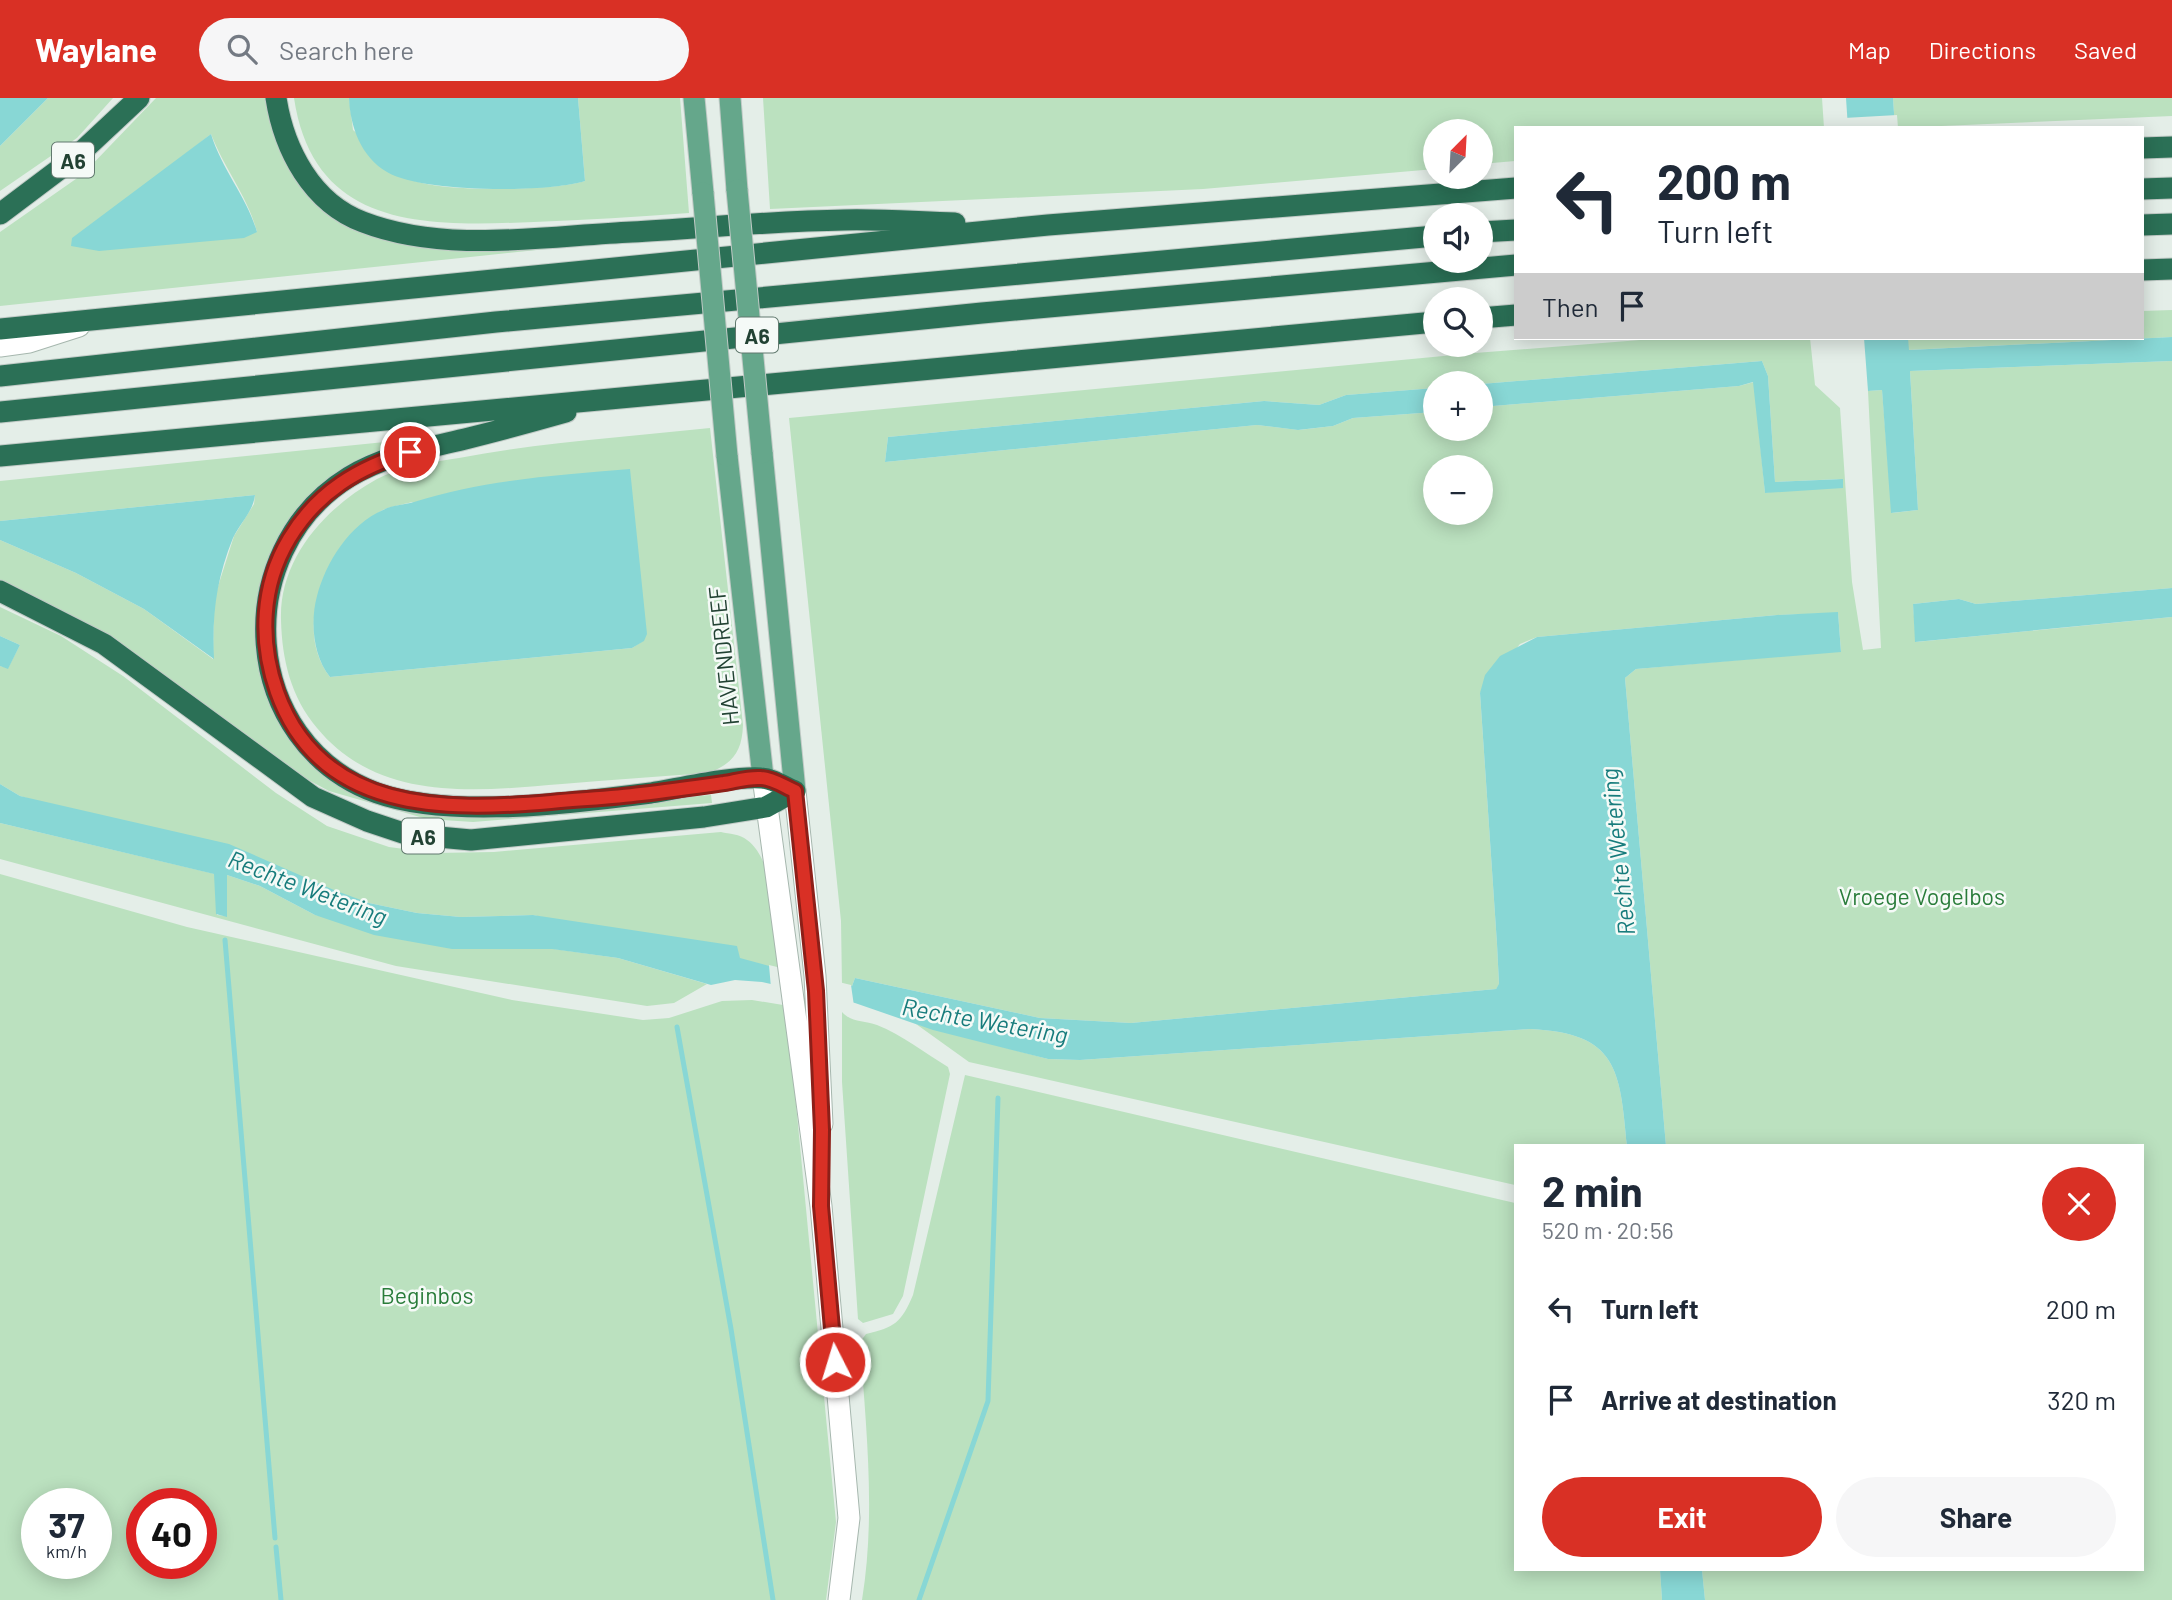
<!DOCTYPE html>
<html lang="en">
<head>
<meta charset="utf-8">
<style>
  :root { --surface:#fff; --page:#f6f6f7; --text:#1f2937; --muted:#747a83; --accent:#d93025 }
  body { margin:0; font-family:Barlow,sans-serif; background:var(--page); color:var(--text); height:100vh; display:flex; flex-direction:column; font-size:26px; white-space:nowrap }
  * { box-sizing:border-box; margin:0 }
  p { font-size:23px; color:var(--muted) }
  .icon { flex:none; width:38px; height:38px; fill:none; stroke:currentColor; stroke-width:2; stroke-linecap:round; stroke-linejoin:round }
  .map { position:relative; flex:1; overflow:hidden }
  .sheet { position:absolute; left:1514px; top:1046px; width:630px; height:427px; display:flex; flex-direction:column; background:var(--surface); border-radius:0px; box-shadow:0 4px 18px #0003 }
  .sheet>* { flex:none }
  .banner { position:absolute; left:1514px; top:28px; width:630px; height:214px; border-radius:0px; box-shadow:0 4px 18px #0003; background:#fff; color:var(--text); overflow:hidden }
  .needle { width:46px; rotate:24deg }
  .tools { position:absolute; left:1423px; top:21px; display:grid; gap:14px }
  .tools a { display:grid; place-items:center; width:70px; height:70px; border-radius:50%; background:var(--surface); box-shadow:0 4px 18px #0003; font-size:35px }
  .speed { position:absolute; left:21px; top:1390px; display:flex; gap:14px; font-size:35px; font-weight:700; text-align:center }
  .speed>* { display:grid; place-content:center; width:91px; height:91px; border-radius:50%; background:var(--surface); box-shadow:0 4px 18px #0003; line-height:1 }
  .speed small { font-size:18px; font-weight:400 }
  .speed .limit { border:10px solid #d22; background:#fff; color:#111 }
  .pin { position:absolute; display:grid; place-items:center; width:60px; height:60px; color:#fff; margin:-30px; border:4px solid #fff; border-radius:50%; box-shadow:0 2px 7px #0007 }
  .me { position:absolute; width:77px; margin:-38px; rotate:355deg; stroke-linejoin:round; filter:drop-shadow(0 0 5px #0008) }
  .turn { display:flex; align-items:center; gap:24px; height:147px; padding:0 28px; font-size:32px }
  .turn .icon { width:91px; height:91px; stroke-width:2.5 }
  .turn b { display:block; font-size:49px; line-height:60px }
  .then { display:flex; align-items:center; height:66px; padding:0 28px; background:#0003; gap:14px; font-size:26px }
  .round { display:grid; place-items:center; flex:none; width:74px; height:74px; border-radius:37px; background:var(--page) }
  .summary { display:flex; align-items:center; justify-content:space-between; height:119px; padding:0 28px }
  h1 { font-size:42px; font-weight:700; line-height:52px }
  .cta { display:flex; gap:14px; margin-top:auto; padding:14px 28px }
  .cta a { flex:1; height:80px; border-radius:42px; background:var(--accent); color:#fff; font-size:28px; font-weight:700; line-height:80px; text-align:center }
  .cta a+a { background:var(--page); color:var(--text) }
  ul { padding:0; list-style:none }
  li { display:flex; align-items:center; gap:21px; height:91px; padding:0 28px }
  li div { flex:1 }
  li b { display:block; font-size:26px }
  li em { font-style:normal }
  header { display:flex; align-items:center; gap:42px; box-sizing:border-box; height:98px; padding:0 35px; background:var(--accent); color:#fff }
  header strong { font-size:33px }
  nav { display:flex; gap:38px; margin-inline-start:auto; font-size:24px }
  .search { width:490px; height:63px; background:var(--page); display:flex; align-items:center; gap:18px; box-sizing:border-box; padding:0 24px; border-radius:38px; color:var(--muted); font-size:26px }
  .map>svg:first-child { display:block }
</style>
</head>
<body>
<header>
<strong>Waylane</strong>
<div class="search"><svg class="icon" aria-label="search" viewBox="0 0 24 24"><circle cx="10" cy="10" r="6"/><path d="M15 15l6 6"/></svg>Search here</div>
<nav><a>Map</a><a>Directions</a><a>Saved</a></nav>
</header>
<div class="map">
<svg width="2172" height="1502" viewBox="0 0 2172 1502">
  <rect width="100%" height="100%" fill="#e4eee8"/>
  <path fill="#bbe1bf" fill-rule="evenodd" d="M48 0H113L77 40 0 93V48Z
    M156 0H271L275 34 364 132 662 139 0 208V134L83 76ZM211 36C224 70 248 99 257 134L157 79Z
    M294 0H349L353 32C369 45 392 72 410 81 438 95 555 93 585 83L578 0H680L689 115C637 119 586 122 534 124 428 128 314 133 294 0Z
    M763 0H1822L1824 30H1516L1515 63 1481 66 1480 33H1435V71L1203 91 770 111Z
    M1893 0H2172V18L1895 30Z
    M2172 212V239L1908 252V240H2142V213Z
    M1665 240H1810L1815 287 1840 310 1852 484 1863 552 1881 550 1868 293 1882 292 1892 415 1918 412 1910 273 2172 263V490L1976 506 1959 501 1913 506 1916 544 2172 519V1502H1705L1702 1472H2142V1048H1666L1625 580 1636 571 1841 553 1838 515 1777 517 1537 539 1520 546 1480 595 1497 846 1499 887 1496 891 1131 925 1040 920 855 880 852 888H842L841 823 789 320 1475 255ZM1762 263 1768 278 1775 384 1842 381 1765 395 1754 284 1739 288 1481 309 1480 331H1435V314L1353 320 1333 328 1299 332 1257 327 885 364 888 339 1264 303 1319 307 1346 297 1435 290V285L1481 286ZM1435 369H1480V415H1435Z
    M710 330 743 627C742 654 733 665 709 675 660 678 611 682 562 686 475 693 379 705 317 630 291 599 282 562 281 522 279 460 326 409 377 381 400 369 433 364 459 360 542 344 627 339 710 330ZM412 404 643 543 632 550 330 579C290 528 330 442 381 413 390 408 402 407 412 404Z
    M444 338 387 352 269 461 276 609 386 705 532 712 711 697 712 705 473 724 427 721 329 693 282 668 0 484V442L76 475 144 511 213 561 214 501 234 438 254 406 255 397 0 423V383Z
    M0 509 61 538 123 578 276 695 327 728 389 749 435 755 494 754 721 734C729 736 740 736 747 742 777 763 775 836 780 871L533 817 461 819 417 815 369 805 20 698 0 686V568L8 570 20 547 0 538Z
    M0 725 215 776 217 817 227 818V777L260 788 315 817 618 860 707 886 674 905 647 908 396 868 0 761Z
    M0 776 187 829 512 902 643 922 669 920 722 903 752 902 783 907 791 954 836 1424 826 1502H0ZM37 1405H96V1465H37ZM142 1405H201V1465H142Z
    M842 914C852 925 864 922 877 927 902 937 925 955 948 969L950 976 903 1198 893 1216 863 1225 858 1221 842 984Z
    M916 926 1048 961 1080 962 1530 931C1618 935 1620 972 1627 1048H1516L1515 1087 969 964Z
    M965 977 1515 1105 1516 1472H1660L1662 1502H862C876 1417 866 1330 860 1244L866 1236C895 1229 901 1225 913 1197Z"/>
  <path fill="#88d7d5" d="M0 0H48L0 48Z
    M349 0H578L585 83C547 95 422 95 387 74 361 59 350 28 349 0Z
    M1846 0H1893L1895 30H1848Z
    M211 36C222 72 247 99 257 134L244 140 99 153 71 148 72 140Z
    M2172 239V263L1910 273 1918 412 1891 415 1882 292 1868 293 1864 240H1908L1909 252Z
    M1762 263 1768 278 1775 384 1843 381V390L1765 395 1753 284 1739 288 1481 309V286Z
    M1435 290V314L1353 320 1333 328 1298 332 1257 327 885 364 888 339 1264 303 1319 307 1346 297Z
    M630 371 647 536 644 543 632 550 330 579C313 558 310 524 317 498 326 464 349 427 383 412 392 407 404 407 414 404 484 382 557 377 630 371Z
    M255 397C253 414 240 425 233 440 216 482 212 517 214 561L144 511 76 475 0 442V423Z
    M2172 490V519L1915 544 1913 506 1959 501 1976 506Z
    M1838 514 1841 554 1636 571 1625 580 1666 1048H1627C1620 972 1618 935 1530 931L1080 962 1048 961 933 932 855 905 762 884 735 882 711 887 618 860 552 851H452L374 837 315 817 260 788 227 777V819L216 816 214 776 0 725V686L20 698 229 746 334 792 369 805 417 815 461 819 533 817 737 848 740 860 842 888H852L855 880 1040 920 1131 925 1496 891 1499 886 1497 846 1480 595 1485 577 1500 558 1537 539 1777 517Z
    M0 538 20 547 8 571 0 568Z
    M1660 1472H1702L1705 1502H1662Z"/>
  <path fill="#e4eee8" d="M1897 17 1898 30H1845L1844 20Z
    M769 867 851 887 854 908 771 890Z"/>
  <g fill="none" stroke-linecap="round" stroke-linejoin="round">
    <path stroke="#88d7d5" stroke-width="5" d="M225 842 275 1440
      M677 929 731 1231 773 1502
      M276 1449 281 1502
      M919 1502 988 1303 998 1000"/>
    <defs>
      <path id="minor" d="M0 248 29 244 79 228
        M763 679 821 1108 849 1420 839 1502
        M795 693 815 878 822 1026"/>
      <path id="major" d="M694 0 703 95
        M730 0 737 92
        M762 355 795 693
        M727 358 763 679"/>
      <path id="highway" d="M276 0C284 52 312 105 363 124 446 156 545 138 632 134 702 130 773 123 844 122 881 121 918 124 955 125
        M2142 50 2172 49
        M2142 91 2172 90
        M0 116 77 58 139 0
        M2142 127 2172 126
        M1480 134 1516 132
        M2142 172 2172 171
        M1480 220 1516 217
        M0 231 1048 127 1516 90
        M0 278 496 224 1435 138
        M0 314 982 215 1516 167
        M566 314C534 323 502 332 469 340 428 350 385 357 349 379 228 454 240 645 377 695 450 721 574 705 651 695 681 690 733 678 761 680 772 680 785 689 795 693
        M0 358 1435 224
        M0 493 104 546 313 699 367 723 406 736 471 742 704 719 766 709 795 693"/>
    </defs>
    <use href="#minor" stroke="#a6b7ae" stroke-width="23"/>
    <use href="#major" stroke="#c1cac6" stroke-width="23"/>
    <use href="#highway" stroke="#c1cac6" stroke-width="23"/>
    <use href="#minor" stroke="#fff" stroke-width="21"/>
    <use href="#major" stroke="#65a78b" stroke-width="21"/>
    <use href="#highway" stroke="#2b7056" stroke-width="21"/>
    <defs>
      <path id="major-bridge" d="M737 92 762 355
        M703 95 727 358"/>
    </defs>
    <use href="#major-bridge" stroke="#c1cac6" stroke-width="23" stroke-linecap="butt"/>
    <use href="#major-bridge" stroke="#65a78b" stroke-width="21"/>
  </g>
  <g fill="none" stroke-linecap="round" stroke-linejoin="round">
    <defs>
      <path id="route" d="M410 354C359 369 317 394 289 441 261 488 259 543 277 594 320 715 445 713 551 704 581 701 611 700 641 696 668 693 696 689 724 685 736 683 749 679 761 680 772 680 785 689 795 693L816 893 822 1032 821 1108 835 1264"/>
    </defs>
    <use href="#route" stroke="#8d1f18" stroke-width="18"/>
    <use href="#route" stroke="#d93025" stroke-width="12"/>
  </g>
  <g text-anchor="middle" dominant-baseline="central" stroke-width="5" stroke-linejoin="round" paint-order="stroke">
    <g fill="#f5faf7" stroke="#61796e" stroke-width="2">
      <rect x="52" y="44.5" width="42" height="35" rx="5"/>
      <rect x="736" y="219.5" width="42" height="35" rx="5"/>
      <rect x="402" y="720.5" width="42" height="35" rx="5"/>
    </g>
    <g font-size="21" font-weight="bold" fill="#224233">
      <text x="73" y="62">A6</text>
      <text x="757" y="237">A6</text>
      <text x="423" y="738">A6</text>
    </g>
    <g font-size="23" fill="#224233" stroke="#f5faf7">
      <text transform="translate(723 558) rotate(-96)">HAVENDREEF</text>
    </g>
    <g font-size="23" fill="#297c3a" stroke="#f5faf7">
      <text x="1922" y="798">Vroege Vogelbos</text>
      <text x="427" y="1197">Beginbos</text>
    </g>
    <g font-size="24" font-style="italic" fill="#177c7c" stroke="#f5faf7">
      <text transform="translate(1617 754) rotate(-96)">Rechte Wetering</text>
      <text transform="translate(308 789) rotate(21)">Rechte Wetering</text>
      <text transform="translate(985 922) rotate(10)">Rechte Wetering</text>
    </g>
  </g>
</svg>
<div class="tools">
<a><svg class="needle" viewBox="-14 -14 28 28"><path d="M0-13l5 13h-10z" fill="#e53935"/><path d="M0 13l5-13h-10z" fill="#747a83"/></svg></a>
<a><svg class="icon" aria-label="sound" viewBox="0 0 24 24"><path d="M4 9h4l5-4v14l-5-4H4zM17 9q2 3 0 6"/></svg></a>
<a><svg class="icon" aria-label="search" viewBox="0 0 24 24"><circle cx="10" cy="10" r="6"/><path d="M15 15l6 6"/></svg></a>
<a>+</a>
<a>−</a>
</div>
<div class="speed"><div>37<small>km/h</small></div><div class="limit">40</div></div>
<div class="pin" style="left:410px;top:354px;background:#d93025"><svg class="icon" aria-label="arrive" viewBox="0 0 24 24"><path d="M6 21V4h12l-3 4 3 4H6"/></svg></div>
<svg class="me" style="left:835px;top:1264px" viewBox="-20 -20 40 40"><circle r="17" fill="#d93025" stroke="#fff" stroke-width="3"/><path d="M0-11L8 9 0 5-8 9z" fill="#fff"/></svg>
<div class="banner">
<div class="turn"><svg class="icon" aria-label="left" viewBox="0 0 24 24"><path d="M17 20v-9H6M10 6l-5 5 5 5"/></svg><div><b>200 m</b>Turn left</div></div>
<div class="then">Then<svg class="icon" aria-label="arrive" viewBox="0 0 24 24"><path d="M6 21V4h12l-3 4 3 4H6"/></svg></div>
</div>
<section class="sheet">
<div class="summary"><div><h1>2 min</h1><p>520 m · 20:56</p></div><a class="round" style="background:#d93025;color:#fff"><svg class="icon" aria-label="close" viewBox="0 0 24 24"><path d="M6 6l12 12M18 6L6 18"/></svg></a></div>
<ul>
<li><svg class="icon" aria-label="left" viewBox="0 0 24 24"><path d="M17 20v-9H6M10 6l-5 5 5 5"/></svg><div><b>Turn left</b></div><em>200 m</em></li>
<li><svg class="icon" aria-label="arrive" viewBox="0 0 24 24"><path d="M6 21V4h12l-3 4 3 4H6"/></svg><div><b>Arrive at destination</b></div><em>320 m</em></li>
</ul>
<div class="cta"><a>Exit</a><a>Share</a></div>
</section>
</div>
</body>
</html>
